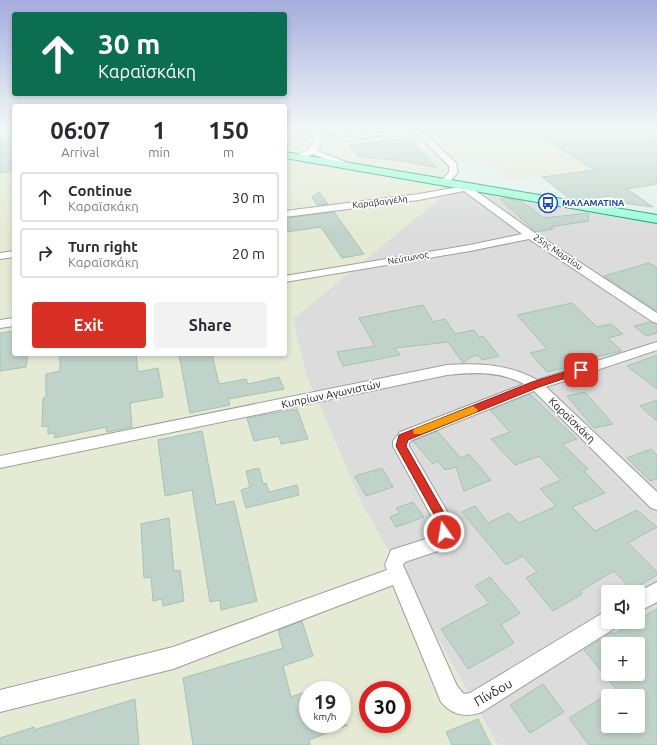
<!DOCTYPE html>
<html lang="en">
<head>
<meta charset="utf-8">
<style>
  :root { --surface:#fff; --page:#f2f2f3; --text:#2b2b33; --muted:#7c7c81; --line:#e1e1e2; --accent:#d93025 }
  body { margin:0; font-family:Ubuntu,sans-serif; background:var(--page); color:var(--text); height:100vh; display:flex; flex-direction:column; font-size:15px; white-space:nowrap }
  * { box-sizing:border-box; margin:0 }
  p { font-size:13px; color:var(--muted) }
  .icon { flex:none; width:22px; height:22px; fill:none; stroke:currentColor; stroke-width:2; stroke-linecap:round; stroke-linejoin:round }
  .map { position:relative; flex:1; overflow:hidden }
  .details { position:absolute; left:12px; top:104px; width:275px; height:252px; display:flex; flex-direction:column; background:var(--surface); border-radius:4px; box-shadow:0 2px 6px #0003 }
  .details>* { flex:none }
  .guide { position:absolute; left:12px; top:12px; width:275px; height:84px; border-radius:4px; box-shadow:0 2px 6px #0003; background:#0b6e4f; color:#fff; overflow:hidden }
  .controls { position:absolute; left:601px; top:585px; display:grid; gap:8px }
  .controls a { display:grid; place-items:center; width:44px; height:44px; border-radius:4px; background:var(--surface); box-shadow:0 2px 6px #0003; font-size:20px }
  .speed { position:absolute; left:299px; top:681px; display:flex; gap:8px; font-size:20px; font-weight:700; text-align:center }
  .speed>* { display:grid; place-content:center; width:52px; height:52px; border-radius:50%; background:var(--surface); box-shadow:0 2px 6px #0003; line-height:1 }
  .speed small { font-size:10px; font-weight:400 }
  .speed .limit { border:6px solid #d22; background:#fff; color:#111 }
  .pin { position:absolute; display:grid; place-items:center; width:34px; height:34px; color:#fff; margin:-17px; border-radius:8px; box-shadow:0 2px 6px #0006 }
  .me { position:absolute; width:44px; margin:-22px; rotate:347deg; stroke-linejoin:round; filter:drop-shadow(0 0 3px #0008) }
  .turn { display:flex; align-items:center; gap:14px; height:84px; padding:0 20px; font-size:18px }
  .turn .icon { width:52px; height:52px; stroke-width:2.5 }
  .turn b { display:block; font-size:28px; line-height:34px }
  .eta { display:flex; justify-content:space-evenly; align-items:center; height:68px; text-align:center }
  .eta b { font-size:24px; font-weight:700; line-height:28px }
  .primary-button { display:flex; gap:8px; margin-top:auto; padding:8px 20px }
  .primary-button a { flex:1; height:46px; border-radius:4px; background:var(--accent); color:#fff; font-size:16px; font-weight:700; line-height:46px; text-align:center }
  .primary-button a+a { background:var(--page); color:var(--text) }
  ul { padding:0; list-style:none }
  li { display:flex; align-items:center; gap:12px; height:50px; margin:0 8px 6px; padding:0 12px; border:2px solid var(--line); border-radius:4px }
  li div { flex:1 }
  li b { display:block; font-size:15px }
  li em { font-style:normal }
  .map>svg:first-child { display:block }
</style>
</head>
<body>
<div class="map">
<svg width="657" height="745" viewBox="0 0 657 745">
  <rect width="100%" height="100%" fill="#e3f0ec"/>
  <path fill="#dbdcdb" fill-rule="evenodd" d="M455 186 657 222V745H498L362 504 306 374 293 319ZM608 592H638V622H608ZM608 644H638V674H608ZM608 696H638V726H608Z"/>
  <path fill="#e5ead5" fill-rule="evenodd" d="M0 129H14V354H285V157L455 186 293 319 306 374 362 504 498 745H0ZM308 690H342V724H308ZM368 690H402V724H368Z
    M285 129H306L313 141 301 152 285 151Z
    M428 129H657V189L655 187 636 190 602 168 509 181 482 159 457 162 424 132Z
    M413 131 449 165 443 176 351 162 325 154 321 150 326 132 362 137Z"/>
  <path fill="#c0d3ca" stroke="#a4c3b3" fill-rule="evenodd" d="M0 129H14V171L0 173Z
    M529 129H657V140H651L657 144V184L627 189 653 207 622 203 611 196 579 200 570 199 542 177 595 170Z
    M409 138 437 168 403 161 359 156 349 145Z
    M319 192 328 204 317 205 312 197Z
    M505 198 521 201 544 218 588 213 589 221 550 227 553 229 536 232 500 199Z
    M334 212 364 254 342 258 321 227 285 232V218Z
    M649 263 657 268V311L604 276Z
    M572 303 597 327 611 324 623 334 608 338 622 351 565 364 568 367 547 372 530 353 547 349 517 315Z
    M423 305 433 322 445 319 455 334 474 330 479 337 483 336 499 356 482 360 478 355 471 357 463 363 448 342 395 348 400 355 343 366 337 352 375 346 359 318Z
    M650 322 657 324V333L646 336 634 326Z
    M14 331V354H28L26 367 0 371V333Z
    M60 354H136L138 372 158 368 163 397 130 403 132 427 107 432 106 427 54 438 55 433 48 434V426L42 427 43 398 46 397V374L60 371Z
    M179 354H212L219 384 246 379 248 384 279 377 284 389 228 399 230 405 190 413Z
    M657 355V389L627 366Z
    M585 392 613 424 594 428 567 396Z
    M530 394 577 439 563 444 588 469 584 471 605 493 572 507 595 531 637 510 657 527 628 543 657 572V575L632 590 614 571 580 591 582 594 553 611 526 578 537 572 523 556 506 565 462 512 475 506 488 523 509 513 519 523 556 506 540 489 561 480 539 456 515 465 491 439 510 432 490 410Z
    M657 400V421L640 406Z
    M297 409 308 439 281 444 279 436 254 441 247 418Z
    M202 431 216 505 234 501 257 601 221 610 220 600 210 602 192 490 165 496 158 440Z
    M437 431 461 458 469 454 491 480 464 491 456 467 445 470 438 461 433 464 413 441Z
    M651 449 657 455V479L650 481 627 458Z
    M259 468 263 484 266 483 269 492 297 485 299 495 246 508 241 490 250 487 246 471Z
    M382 468 393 487 366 496 355 476Z
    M413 502 424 517 396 527 390 517 400 513 396 508Z
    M169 518 174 571 180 570 184 601 163 606 162 599 153 601 151 577 144 578 141 524Z
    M490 577 520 613 501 625 514 643 468 669 441 629 489 603 475 586Z
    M657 609V745H589L569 718 616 689 584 650 612 632 614 634 634 622H638V620ZM608 644H638V674H608ZM608 696H638V726H608Z
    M302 621 313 656 283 666 291 697 308 691V724L348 725 309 740 310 745H193L183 678 283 648 278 630Z
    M543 684 564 712 530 733 510 705Z
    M135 699 139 745H0V738L34 727V730Z
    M478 719 491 745H452L446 732Z"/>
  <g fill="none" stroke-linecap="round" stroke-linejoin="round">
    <defs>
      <path id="minor" d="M307 129C326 128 344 134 362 134 383 134 403 129 424 129L422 131 456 163 458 172 448 184H442L440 182 449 172V166L415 132 362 138 318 132 322 137 321 145 318 149 320 152 346 162V166H340L313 154 303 159H297V155C306 151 312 148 314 137Z
        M460 181 467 185H473L475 187 473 189 535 233 657 313V323L653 322 529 239 470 251 285 282V276L470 245 522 234 464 191 419 200 285 217V211L419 194 458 187 455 184Z
        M14 251V257L0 259V253Z
        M14 318V326L0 328V320Z
        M657 342V350L546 387 657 492V510L651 508 534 391 412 440 409 443V446L448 513 453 533 446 544 438 551 405 562 403 565 457 686 464 694 470 693 601 614 608 611V622H618L615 628 482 712C466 718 452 715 441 702L393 585 173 669 0 712V690L173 647 387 570 385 565 391 550 426 539 435 532 433 519 393 446V441L400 432 524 384C500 371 473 372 447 375L0 468V456L447 365C478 363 509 364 537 380Z
        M657 582V602L638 612V592Z"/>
      <path id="major" d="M285 152 657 215V223L285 158Z"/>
    </defs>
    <use href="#minor" stroke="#9f9f9f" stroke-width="2"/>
    <use href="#major" stroke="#00986c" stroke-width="2"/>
    <use href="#minor" fill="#fff" fill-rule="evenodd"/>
    <use href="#major" fill="#99ffd7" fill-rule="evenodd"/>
  </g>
  <linearGradient id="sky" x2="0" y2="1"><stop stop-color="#a5acde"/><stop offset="0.55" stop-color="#f2f8f6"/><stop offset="1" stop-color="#f2f8f6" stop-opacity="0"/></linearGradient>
  <rect width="657" height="233" fill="url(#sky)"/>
  <path fill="#d93025" stroke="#8d1f18" d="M581 367 586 370 584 372 539 387 408 440 406 446 447 518 449 532 448 536 444 537 439 536 436 518 396 446 399 435 532 382Z"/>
  <path fill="#f59e0b" d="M473 406 478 410 477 412 421 434H414L413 431 414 429Z"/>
  <defs>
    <symbol id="bus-ring" viewBox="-11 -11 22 22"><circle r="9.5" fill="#fff" stroke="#1a4fb4" stroke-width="1.5"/><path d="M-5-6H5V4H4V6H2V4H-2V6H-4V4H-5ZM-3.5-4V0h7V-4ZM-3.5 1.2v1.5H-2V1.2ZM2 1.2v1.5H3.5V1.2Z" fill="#1a4fb4"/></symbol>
  </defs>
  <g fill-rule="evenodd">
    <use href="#bus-ring" x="537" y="192" width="22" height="22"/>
  </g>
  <g text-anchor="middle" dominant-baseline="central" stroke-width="3.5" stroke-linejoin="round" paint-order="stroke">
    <g font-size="9" fill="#1e1e1e" stroke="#fff">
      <text transform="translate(380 202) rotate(-7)">Καραβαγγέλη</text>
      <text transform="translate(558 252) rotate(34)">25ης Μαρτίου</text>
      <text transform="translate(408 258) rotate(-10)">Νεύτωνος</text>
    </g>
    <g font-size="9" font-weight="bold" fill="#164399" stroke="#fff" text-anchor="start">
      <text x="562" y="203">ΜΑΛΑΜΑΤΙΝΑ</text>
    </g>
    <g font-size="11" fill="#1e1e1e" stroke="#fff">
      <text transform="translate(331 394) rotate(-12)">Κυπρίων Αγωνιστών</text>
      <text transform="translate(572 420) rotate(44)">Καραϊσκάκη</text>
    </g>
    <g font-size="13" fill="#1e1e1e" stroke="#fff">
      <text transform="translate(493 692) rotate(-30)">Πίνδου</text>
    </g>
  </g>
</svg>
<div class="controls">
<a><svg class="icon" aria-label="sound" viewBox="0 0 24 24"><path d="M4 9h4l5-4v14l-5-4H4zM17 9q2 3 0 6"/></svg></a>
<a>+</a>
<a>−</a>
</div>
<div class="speed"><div>19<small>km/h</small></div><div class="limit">30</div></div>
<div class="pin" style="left:581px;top:370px;background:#d93025"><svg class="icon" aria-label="arrive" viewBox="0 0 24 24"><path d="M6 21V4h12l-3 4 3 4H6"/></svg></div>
<svg class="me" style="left:444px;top:532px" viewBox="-20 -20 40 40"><circle r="17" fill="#d93025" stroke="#fff" stroke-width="3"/><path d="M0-11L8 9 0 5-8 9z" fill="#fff"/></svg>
<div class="guide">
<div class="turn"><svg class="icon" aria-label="ahead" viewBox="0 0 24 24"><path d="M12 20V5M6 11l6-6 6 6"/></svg><div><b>30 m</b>Καραϊσκάκη</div></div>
</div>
<section class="details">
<div class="eta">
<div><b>06:07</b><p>Arrival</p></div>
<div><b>1</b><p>min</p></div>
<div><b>150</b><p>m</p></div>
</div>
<ul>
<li><svg class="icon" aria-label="ahead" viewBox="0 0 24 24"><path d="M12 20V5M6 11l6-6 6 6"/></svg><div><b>Continue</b><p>Καραϊσκάκη</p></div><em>30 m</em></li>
<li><svg class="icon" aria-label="right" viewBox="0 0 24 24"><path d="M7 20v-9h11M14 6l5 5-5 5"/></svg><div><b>Turn right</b><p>Καραϊσκάκη</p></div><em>20 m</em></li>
</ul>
<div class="primary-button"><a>Exit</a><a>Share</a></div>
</section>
</div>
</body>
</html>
